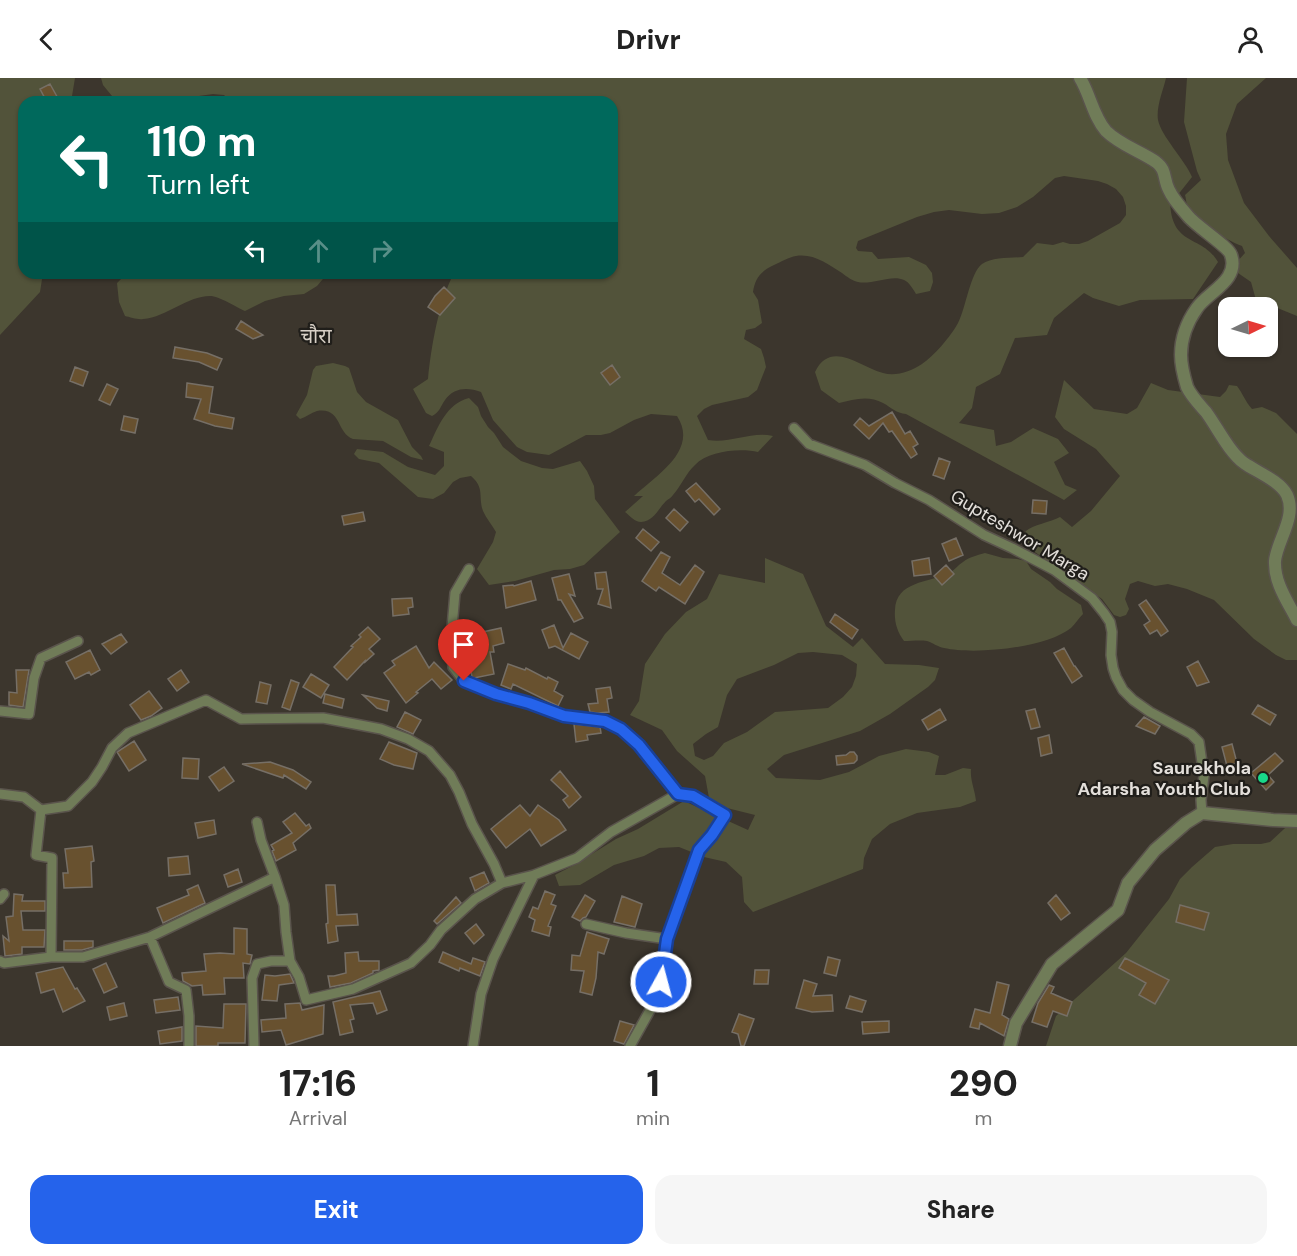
<!DOCTYPE html>
<html lang="en">
<head>
<meta charset="utf-8">
<style>
  :root { --surface:#fff; --page:#f6f6f6; --text:#222; --muted:#767676; --accent:#2563eb }
  body { margin:0; font-family:"DM Sans","Noto Sans Devanagari",sans-serif; background:var(--page); color:var(--text); height:100vh; display:flex; flex-direction:column; font-size:22px; white-space:nowrap }
  * { box-sizing:border-box; margin:0 }
  p { font-size:20px; color:var(--muted) }
  .icon { flex:none; width:33px; height:33px; fill:none; stroke:currentColor; stroke-width:2; stroke-linecap:round; stroke-linejoin:round }
  .map { position:relative; height:968px; overflow:hidden }
  .sheet { display:flex; flex-direction:column; background:var(--surface); flex:1 }
  .sheet>* { flex:none }
  .top-card { position:absolute; left:18px; top:18px; width:600px; height:183px; border-radius:18px; box-shadow:0 2px 4px #0004; background:#00695c; color:#fff; overflow:hidden }
  .needle { width:39px; rotate:85deg }
  .fabs { position:absolute; left:1218px; top:219px; display:grid; gap:12px }
  .fabs a { display:grid; place-items:center; width:60px; height:60px; border-radius:12px; background:var(--surface); box-shadow:0 2px 4px #0004; font-size:30px }
  .pin { position:absolute; display:grid; place-items:center; width:51px; height:51px; color:#fff; margin:-62px -26px; border-radius:50% 50% 50% 0; rotate:-45deg; box-shadow:0 0 6px #0007 }
  .pin .icon { rotate:45deg }
  .me { position:absolute; width:66px; margin:-33px; rotate:7deg; stroke-linejoin:round; filter:drop-shadow(0 0 4px #0008) }
  .turn { display:flex; align-items:center; gap:21px; height:126px; padding:0 30px; font-size:27px }
  .turn .icon { width:78px; height:78px; stroke-width:2.5 }
  .turn b { display:block; font-size:42px; line-height:51px }
  .lanes { display:flex; align-items:center; height:57px; padding:0 30px; background:#0003; justify-content:center; gap:30px; direction:ltr }
  .lanes .off { opacity:.35 }
  .eta { display:flex; justify-content:space-evenly; align-items:center; height:102px; text-align:center }
  .eta b { font-size:36px; font-weight:800; line-height:42px }
  .cta { display:flex; gap:12px; margin-top:auto; padding:12px 30px }
  .cta a { flex:1; height:69px; border-radius:18px; background:var(--accent); color:#fff; font-size:24px; font-weight:800; line-height:69px; text-align:center }
  .cta a+a { background:var(--page); color:var(--text) }
  header { display:flex; justify-content:space-between; align-items:center; height:78px; padding:0 30px; background:var(--surface); font-size:27px; font-weight:800 }
  .map>svg:first-child { display:block }
</style>
</head>
<body>
<header><svg class="icon" aria-label="back" viewBox="0 0 24 24"><path d="M15 5l-7 7 7 7"/></svg>Drivr<svg class="icon" aria-label="person" viewBox="0 0 24 24"><circle cx="12" cy="8" r="4"/><path d="M4 21q1-7 8-7t8 7"/></svg></header>
<div class="map">
<svg width="1297" height="968" viewBox="0 0 1297 968">
  <rect width="100%" height="100%" fill="#3c362d"/>
  <path fill="#52533a" fill-rule="evenodd" d="M0 0H75L71 24H24V195H43L40 214 0 257Z
    M101 0H1166C1163 13 1156 29 1158 42 1161 58 1185 82 1192 99L1177 118 1170 124C1172 170 1202 156 1218 184L1193 221 1140 222 1119 228 1093 220 1084 215 1054 240 1047 257 1015 260 1000 296 976 309 972 330 959 345 994 352 996 368 1011 364 1033 350 1058 361 1069 375 1054 384 1065 407 1077 412 1064 422 906 336C896 335 892 330 883 325 869 317 854 321 839 325L821 312 815 294C831 261 860 289 883 295 896 299 911 293 922 286 934 278 951 258 958 245 966 230 970 195 982 186 992 179 1011 180 1023 179L1037 165 1053 167 1063 164 1070 166H1079L1088 163 1120 145 1126 137V128L1123 119 1116 111 1107 106 1098 103 1064 98 1055 100 1033 119 1017 129 999 135 982 136 949 132 934 134 917 139 858 163 856 170 858 173 872 174 878 181 909 179 926 187 932 195 933 204 930 213 916 216C913 211 909 204 904 202 892 196 872 207 858 204 853 203 847 199 842 195 828 186 813 175 796 178 789 179 781 184 774 187 761 193 755 200 753 214L758 222 762 245 755 250 746 252 744 261 761 271 764 280 766 289 757 312 748 319 712 327 704 331 697 338 708 362C730 366 751 353 773 358L758 374C740 370 708 373 695 387 686 395 681 408 673 417 671 420 668 421 666 423 658 431 654 443 641 444 635 444 630 438 625 434L643 418H634C657 397 699 372 677 338L651 336 634 342 610 355 601 357H586L549 377 527 374 517 369 493 342 481 314C468 309 454 309 445 322 440 329 440 334 432 338L426 335 413 311 428 301C431 269 439 223 454 195H612V24H231L224 17 213 16 199 18 184 24H121L112 18 103 7Z
    M1187 0H1266L1237 26 1226 56 1228 82 1244 125 1269 158 1297 190V238L1275 229 1260 228 1256 222 1251 204 1238 195 1236 185 1245 175 1242 168C1226 162 1193 143 1187 127 1186 124 1186 120 1185 117L1201 102 1197 93 1184 44Z
    M127 195H328L317 208 304 216 284 218 265 223 245 233C236 229 219 218 210 218 187 218 167 239 143 241 138 242 130 239 125 238L119 224 117 205Z
    M333 285 345 288 349 290 357 314 366 324 398 342 412 369 421 378 423 382 411 379 383 363 353 361C336 355 342 329 317 333 311 335 306 339 300 341L296 337 307 317 313 292 316 288Z
    M1064 302 1094 331 1127 336 1137 330 1151 305 1168 312 1220 319 1226 313 1229 307 1237 308C1243 316 1245 323 1252 331L1262 329 1276 335 1297 356V582H1286L1276 577 1254 561 1214 522 1187 511 1168 506 1155 508 1138 503 1130 506 1125 521 1129 531 1126 537 1120 539 1114 537 1102 521 1032 472 1022 463C1022 461 1024 455 1026 453 1032 447 1051 444 1060 439L1072 449 1091 433 1120 398 1096 371 1064 351 1055 339Z
    M469 320 478 329 481 338 488 349 494 355 503 369 521 383 542 390 553 391 580 383 587 393 594 408 595 421 620 454 584 487 570 491 554 492 515 503 489 507 477 491 493 464 496 454C492 447 486 440 483 433 478 418 485 410 471 398L460 400 453 404 444 415 433 421 418 419 379 385 359 381 354 376 357 371 383 374 408 389 435 397 444 388V374L429 368C438 349 446 326 469 320Z
    M985 475 1003 480 1017 481 1026 483 1031 491 1050 504 1057 511 1081 527 1083 536C1079 540 1075 546 1071 550 1046 570 975 577 944 570 938 569 933 565 927 563 920 562 911 563 904 563 897 554 894 543 895 532 896 503 928 505 949 495 955 492 958 487 963 484 969 479 978 477 985 475Z
    M765 480 803 496 826 548 853 569 862 560 885 586 919 587 939 590 935 602 928 609 890 636 860 653 784 677 767 691 776 700 820 702 849 694 879 678 906 671 929 674 939 678 935 697H945L963 690 971 691C970 703 975 711 976 723L960 729 917 735 890 746 872 761 864 780 863 791 753 834 744 824 742 799 726 784 704 779 679 769 659 770 644 778 614 787 580 807 559 808 555 797 574 787 616 761 638 751 684 723 748 752 755 737 715 727 709 720 705 698 677 673 662 652 630 637 639 623 645 586 665 556 686 534 707 521 719 496 765 505ZM813 574 842 577 857 586 856 598 852 609 843 619 828 630 775 634 747 654 724 665 713 678 704 682 695 678 693 666 706 656 718 649 727 617 737 601 774 587 798 575Z
    M1297 739V968H1046L1056 938 1126 875 1169 821 1180 801 1192 789 1215 769 1233 766H1261L1270 764Z"/>
  <path fill="#68512f" stroke="#766f66" stroke-width="1.5" d="M50 6 60 24H47L40 11Z
    M444 209 455 220 440 237 428 229 435 218Z
    M241 243 263 257 253 261 236 251Z
    M175 269 207 275 222 281 217 292 199 284 173 280Z
    M612 287 620 299 610 307 601 295Z
    M75 289 88 294 83 308 70 303Z
    M187 305 213 309 209 335 234 340 232 351 215 348 194 341 201 321 186 319Z
    M107 306 118 311 110 327 99 322Z
    M892 334 905 356 910 353 918 366 913 369 917 376 911 380 892 353 889 354 883 345 869 361 854 347 860 340 869 348Z
    M124 338 138 341 135 355 121 352Z
    M939 380 950 384 944 401 933 397Z
    M696 405 720 431 714 437 699 421 695 424 686 413Z
    M1033 422 1047 423 1046 436 1032 435Z
    M674 431 688 444 680 453 666 440Z
    M363 434 365 443 344 447 342 438Z
    M643 451 659 464 651 473 636 460Z
    M956 460 963 477 949 483 942 466Z
    M661 474 670 479 662 495 680 507 695 487 704 494 685 526 659 509 656 513 642 503Z
    M929 480 931 496 914 498 912 483Z
    M946 487 954 496 942 507 934 498Z
    M606 494 608 507 611 530 598 526 603 511H597L595 495Z
    M569 496 575 518 569 516 583 540 574 544 561 522H558L552 500Z
    M531 503 536 522 506 530 503 508 513 507 514 508Z
    M412 520 413 529 408 530 409 536 393 538 392 521Z
    M1146 522 1168 553 1161 558 1157 552 1150 556 1144 547 1150 543 1139 527Z
    M835 536 858 552 852 561 830 544Z
    M554 547 563 570 571 555 588 564 579 581 555 568 549 570 542 552Z
    M368 549 380 561 369 571 374 576 365 584V583L347 602 334 589 353 569 351 568 361 559 359 557Z
    M477 549 478 555 501 550 504 565 493 568 494 574H490L494 596 474 600 472 599 469 582 476 580 474 560 464 562 462 552Z
    M121 556 127 564 111 576 102 566Z
    M416 568 429 590 434 584 452 602 441 611 432 601 416 614 418 615 406 625 384 595 395 587 392 583Z
    M1064 570 1074 588H1075L1082 598 1072 605 1054 575Z
    M90 572 100 592 91 597 89 594 75 601 66 584Z
    M1198 583 1209 604 1197 608 1187 589Z
    M508 586 525 592 526 590 547 601 548 599 558 604 554 613 563 618 558 628 513 606 511 611 501 607Z
    M16 592H29L23 629 9 627V614L17 615Z
    M181 592 189 604 177 613 168 601Z
    M311 596 329 607 321 620 303 609Z
    M291 602 299 605 290 632 282 629Z
    M260 604 271 607 267 626 256 624Z
    M610 609 612 620 607 621 609 634 598 635 590 634 588 626 598 625 596 611Z
    M149 613 162 630 151 638 141 642 130 627Z
    M325 616 344 621 342 630 323 625Z
    M363 617 389 623 387 633 377 630Z
    M1258 627 1276 637 1270 647 1252 636Z
    M940 631 946 642 928 652 922 642Z
    M1035 631 1040 649 1031 651 1026 633Z
    M405 634 421 642 413 656 397 649Z
    M1144 639 1160 648 1155 656 1136 648Z
    M574 646 600 649 601 655 587 657 588 662 576 664Z
    M1049 657 1052 675 1041 678 1038 660Z
    M134 663 146 682 129 693 117 674Z
    M389 664 417 675 413 691 394 687 380 681Z
    M1232 666 1237 685 1227 688 1222 669Z
    M850 674H854L857 678V682L854 685 837 687 836 678 846 677Z
    M1275 675 1283 683 1268 697 1274 704 1266 712 1251 695Z
    M183 680 199 681 198 701 182 700Z
    M270 684 293 692 311 704 306 711 284 697 283 700 242 686Z
    M224 689 234 703 219 713 209 699Z
    M560 693 581 719 569 730 563 722 568 718 551 702Z
    M520 727 530 738 538 727 559 742 566 752 541 768 530 751 506 770 491 751Z
    M295 735 306 748 309 746 311 750 293 765 296 772 276 783 272 773 274 772 271 767 292 755 283 744Z
    M214 742 216 756 198 760 195 745Z
    M92 768 94 783 91 784 92 809 64 810 63 795H68L65 771Z
    M188 778 190 796 169 798 168 780Z
    M238 791 242 804 228 809 224 797Z
    M484 794 489 805 475 813 470 800Z
    M198 807 205 825 163 845 157 830 189 817 187 812Z
    M326 807H335L337 837 357 836 358 847 336 848 338 863 328 865 326 846 328 845Z
    M545 813 555 817 551 826 556 828 548 848 551 849 549 858 532 853 535 842 529 839 533 829 538 831Z
    M14 816 23 817 22 823H45V833H21L23 852H45L44 869H22V876L5 878 3 858 9 863 6 839 13 838Z
    M585 817 595 823 586 839 583 840 580 843 572 839Z
    M1056 817 1070 835 1061 842 1048 825Z
    M622 818 642 826 635 849 614 844Z
    M456 819 461 825 437 846 434 843Z
    M1180 827 1209 835 1204 852 1176 844Z
    M476 846 484 857 474 866 465 855Z
    M234 850 247 851V876L252 877 250 886 243 885 244 900H224L225 916 203 917 202 907 192 908 183 903 182 895 206 893 204 876 220 875 234 876Z
    M587 854 609 861 604 876 598 874 596 900 592 917 580 914 584 893 571 892 572 877 580 878Z
    M64 863H93V869L82 872H64Z
    M358 874 359 883H379V892L373 893V895L351 905 330 909 328 898H334L346 895 345 875Z
    M443 874 471 886 473 880 485 884 480 898 460 890 459 893 439 884Z
    M828 879 840 882 836 898 824 895Z
    M1125 880 1169 902 1155 926 1139 917 1146 905 1119 890Z
    M106 885 117 909 104 915 93 891Z
    M63 889 75 911 77 910 85 923 63 934 54 911 41 915 36 895Z
    M755 892H769L768 906H754Z
    M290 896 294 905 279 907 277 923 262 922 265 897 275 898Z
    M804 902 817 906 813 918 832 917 833 933 812 934 796 930Z
    M997 904 1009 907 1002 937 1009 941 1004 958 980 945 979 951 970 949 975 931 990 935Z
    M1049 907 1054 909 1051 915 1072 924 1067 938 1053 933 1047 949 1032 944 1038 925Z
    M380 913 387 932 377 936 373 925 350 927 354 941 350 942 353 954 340 957 333 924Z
    M850 918 866 923 862 934 846 930Z
    M178 919 180 932 156 935 154 922Z
    M124 925 127 938 110 942 107 929Z
    M300 925 302 932 324 927 323 956 286 967 281 952 262 954 261 942 286 940 285 926Z
    M224 926H246L245 965H218V968H196V948L223 950Z
    M739 936 754 941 744 968H741L738 956 732 954Z
    M620 943 634 947 624 966 614 963Z
    M889 943V954L863 956 862 944Z
    M182 949V963L160 966 158 953Z"/>
  <g fill="none" stroke-linecap="round" stroke-linejoin="round">
    <defs>
      <path id="minor" d="M794 350 809 366 865 387 895 405 929 422 984 457 1012 470 1054 492 1092 520 1104 535 1110 544 1112 554 1111 577 1113 590 1116 599 1123 612 1133 622 1150 634 1191 656 1199 664 1204 698 1201 722 1202 735
        M469 491 455 515 451 561 453 589 464 603 496 616 529 625 564 638 605 643 620 651 639 667 678 716
        M0 633 29 636 34 600 41 580 78 563
        M0 716 24 719 41 732 68 728 92 704 102 689 112 670 128 655 206 622 241 641 323 640 381 651 408 661 429 673 450 697 459 714 472 746 494 786 502 805
        M41 732 36 777 52 780 51 879
        M257 744 261 762 275 799 284 827 286 854 290 883 299 899 306 922 353 911 411 885 430 867 441 852 475 821 502 805 534 797 577 780 611 754 678 716 693 718 725 737 712 757 699 772 667 861 661 904 656 919 649 934 630 968
        M0 821 4 816
        M586 846 626 855 667 861
        M150 859 169 904 186 912 189 938V968
        M0 883 4 885 51 879H83L150 859 275 799
        M254 968 252 900 257 886 271 883H290
        M473 968 481 916 493 881 534 797"/>
      <path id="tertiary" d="M1080 0C1090 16 1093 38 1106 53 1120 67 1140 73 1156 84 1167 92 1163 101 1169 112 1173 121 1181 130 1188 138 1196 148 1229 169 1231 177 1240 202 1208 214 1197 230 1187 244 1181 261 1181 277 1181 287 1184 299 1187 309 1191 318 1199 326 1206 334 1217 349 1229 374 1244 385 1257 394 1280 403 1287 417 1297 439 1277 462 1275 483 1274 505 1288 524 1297 542
        M1010 968 1016 945 1052 886 1118 832 1128 805 1155 772 1186 745 1202 735 1273 742 1297 743"/>
    </defs>
    <use href="#minor" stroke="#5a544c" stroke-width="12"/>
    <use href="#tertiary" stroke="#5a544c" stroke-width="15"/>
    <use href="#minor" stroke="#707c58" stroke-width="9"/>
    <use href="#tertiary" stroke="#707c58" stroke-width="12"/>
  </g>
  <g fill="none" stroke-linecap="round" stroke-linejoin="round">
    <defs>
      <path id="route" d="M464 603 496 616 529 625 564 638 605 643 621 651 639 667 678 716 693 718 725 737 712 757 699 772 667 861 661 904"/>
    </defs>
    <use href="#route" stroke="#184099" stroke-width="15"/>
    <use href="#route" stroke="#2563eb" stroke-width="10"/>
  </g>
  <circle fill="#19d989" stroke="#201e1a" stroke-width="2" cx="1263" cy="700" r="6"/>
  <g text-anchor="middle" dominant-baseline="central" stroke-width="4.5" stroke-linejoin="round" paint-order="stroke">
    <g font-size="18" fill="#e3dfda" stroke="#201e1a">
      <text transform="translate(1020 457) rotate(31)">Gupteshwor Marga</text>
    </g>
    <g font-size="18" font-weight="bold" fill="#e3dfda" stroke="#201e1a" text-anchor="end">
      <text x="1251" y="690">Saurekhola<tspan x="1251" dy="21">Adarsha Youth Club</tspan></text>
    </g>
    <g font-size="20" fill="#d8d0c6" stroke="#201e1a">
      <text x="316" y="258">चौरा</text>
    </g>
  </g>
</svg>
<div class="fabs">
<a><svg class="needle" viewBox="-14 -14 28 28"><path d="M0-13l5 13h-10z" fill="#e53935"/><path d="M0 13l5-13h-10z" fill="#767676"/></svg></a>
</div>
<div class="pin" style="left:464px;top:603px;background:#d93025"><svg class="icon" aria-label="arrive" viewBox="0 0 24 24"><path d="M6 21V4h12l-3 4 3 4H6"/></svg></div>
<svg class="me" style="left:661px;top:904px" viewBox="-20 -20 40 40"><circle r="17" fill="#2563eb" stroke="#fff" stroke-width="3"/><path d="M0-11L8 9 0 5-8 9z" fill="#fff"/></svg>
<div class="top-card">
<div class="turn"><svg class="icon" aria-label="left" viewBox="0 0 24 24"><path d="M17 20v-9H6M10 6l-5 5 5 5"/></svg><div><b>110 m</b>Turn left</div></div>
<div class="lanes"><svg class="icon" aria-label="left" viewBox="0 0 24 24"><path d="M17 20v-9H6M10 6l-5 5 5 5"/></svg><svg class="icon off" aria-label="ahead" viewBox="0 0 24 24"><path d="M12 20V5M6 11l6-6 6 6"/></svg><svg class="icon off" aria-label="right" viewBox="0 0 24 24"><path d="M7 20v-9h11M14 6l5 5-5 5"/></svg></div>
</div>
</div>
<section class="sheet">
<div class="eta">
<div><b>17:16</b><p>Arrival</p></div>
<div><b>1</b><p>min</p></div>
<div><b>290</b><p>m</p></div>
</div>
<div class="cta"><a>Exit</a><a>Share</a></div>
</section>
</body>
</html>
